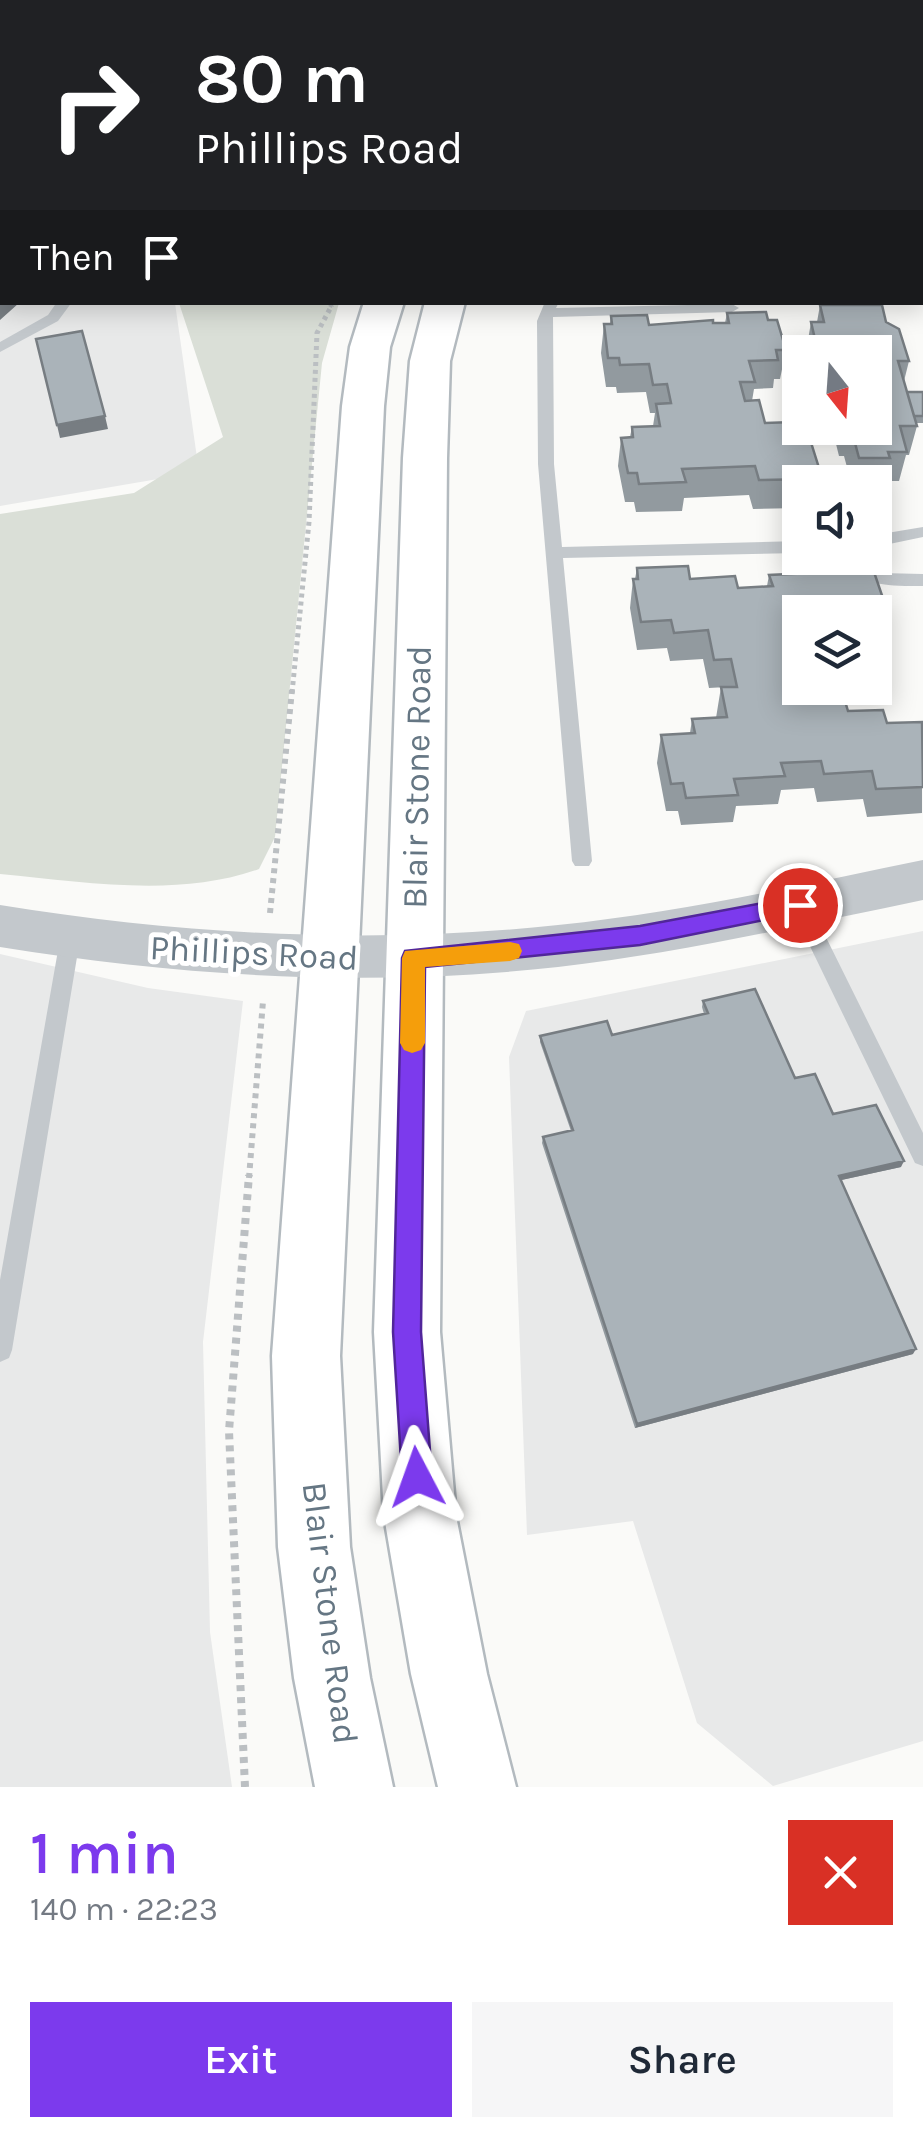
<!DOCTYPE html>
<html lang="en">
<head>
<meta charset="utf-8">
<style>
  :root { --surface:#fff; --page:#f6f6f7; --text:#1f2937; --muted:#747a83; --accent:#7c3aed }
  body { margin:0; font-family:Karla,sans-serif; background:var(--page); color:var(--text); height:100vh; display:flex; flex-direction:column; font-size:38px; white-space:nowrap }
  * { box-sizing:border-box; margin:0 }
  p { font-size:32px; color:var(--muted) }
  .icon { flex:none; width:55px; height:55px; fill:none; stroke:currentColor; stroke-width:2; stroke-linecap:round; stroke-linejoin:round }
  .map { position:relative; height:1787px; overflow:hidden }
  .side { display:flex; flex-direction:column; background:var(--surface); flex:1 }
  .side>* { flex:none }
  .top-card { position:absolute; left:0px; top:0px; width:925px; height:305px; box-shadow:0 5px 25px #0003; background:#202124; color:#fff; overflow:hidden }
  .needle { width:65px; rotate:163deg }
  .controls { position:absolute; left:782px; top:335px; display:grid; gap:20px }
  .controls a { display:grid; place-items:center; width:110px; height:110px; border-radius:0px; background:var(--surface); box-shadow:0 5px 25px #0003; font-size:50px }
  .pin { position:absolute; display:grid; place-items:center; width:85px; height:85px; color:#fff; margin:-42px; border:5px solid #fff; border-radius:50%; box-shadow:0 2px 10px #0007 }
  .me { position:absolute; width:110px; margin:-55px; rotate:356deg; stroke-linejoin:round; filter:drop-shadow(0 0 8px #0008) }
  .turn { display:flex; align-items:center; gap:35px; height:210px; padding:0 30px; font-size:45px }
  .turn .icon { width:130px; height:130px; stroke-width:2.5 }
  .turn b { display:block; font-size:70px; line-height:85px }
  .then { display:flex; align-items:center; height:95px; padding:0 30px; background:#0003; gap:20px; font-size:38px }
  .round { display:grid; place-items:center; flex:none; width:105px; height:105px; border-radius:0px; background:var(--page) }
  .summary { display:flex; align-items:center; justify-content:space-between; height:170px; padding:0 30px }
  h1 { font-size:60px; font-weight:600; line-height:75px; color:var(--accent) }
  .cta { display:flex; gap:20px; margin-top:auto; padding:20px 30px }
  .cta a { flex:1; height:115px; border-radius:0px; background:var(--accent); color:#fff; font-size:40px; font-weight:600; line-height:115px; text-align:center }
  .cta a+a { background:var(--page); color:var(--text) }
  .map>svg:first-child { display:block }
</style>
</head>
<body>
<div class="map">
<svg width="923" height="1787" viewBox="0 0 923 1787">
  <rect width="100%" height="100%" fill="#fafaf8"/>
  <path fill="#e8e9e9" d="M0 191 2 302 175 303 199 472 0 506Z
    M923 931V1741L773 1786 697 1723 633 1521 527 1535 509 1057 526 1011Z
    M0 954 148 988 243 1001 203 1342 210 1632 232 1787H0Z"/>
  <path fill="#dadfd7" d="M179 303H339L322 363 275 837 259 869C178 898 85 882 0 874V514L134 493 223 437Z"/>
  <path fill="#bbc7cb" d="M155 0H611L602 2Z"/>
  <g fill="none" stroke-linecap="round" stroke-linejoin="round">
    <defs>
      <path id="secondary" d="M364 302H404L390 347 384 406 340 1356 350 1547 370 1678 393 1787H315L294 1678 278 1547 272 1356 342 406 350 347Z
        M425 302H465L450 361 447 458 440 1332 456 1516 487 1674 516 1787H438L411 1674 384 1516 374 1332 403 458 410 361Z"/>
    </defs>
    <use href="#secondary" stroke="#b3babf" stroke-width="5"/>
    <path stroke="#bbbfc2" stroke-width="4" stroke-dasharray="4 4" stroke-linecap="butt" d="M687 2 694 0
      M330 307 333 302"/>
    <path stroke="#bbbfc2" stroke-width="5" stroke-dasharray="4 4" stroke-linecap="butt" d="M292 693 309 522 317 333 332 305"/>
    <path stroke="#bbbfc2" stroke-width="6" stroke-dasharray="5 5" stroke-linecap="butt" d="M270 913 292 690
      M249 1178 263 1001"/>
    <path stroke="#bbbfc2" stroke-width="8" stroke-dasharray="6 6" stroke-linecap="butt" d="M245 1787 229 1431 249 1175"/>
    <path fill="#c3c8cc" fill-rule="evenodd" d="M922 145H923V153H922Z
      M922 173H923V181H922Z
      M57 302H72L58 321 0 352V342L48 315Z
      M545 302H559L556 308 732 304 739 308 732 312 553 317 554 464 562 547 800 541V553L563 558 592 861 589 866H575L572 861 538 464 537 321Z
      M923 527V537L875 547V535Z
      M837 558H854L880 573 923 574V586C890 586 858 587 837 558Z
      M800 897 807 899 923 1133V1166L915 1163 790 905 793 899Z
      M70 931 77 933 80 939 12 1350 9 1358 0 1362V1280L60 939 63 933Z"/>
    <path fill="#c3c8cc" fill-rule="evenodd" d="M923 860V900C802 925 681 953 558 967 371 988 186 977 0 947V905C186 935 371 945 558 925 681 912 802 885 923 860Z"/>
    <use href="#secondary" fill="#fff" fill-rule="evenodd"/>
  </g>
  <path fill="#929a9f" d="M820 305 886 322 909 361 904 381 907 392H923V423H916L917 426 909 455H906L899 481H883L882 486H875V482H851L844 456H839L832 428H875V352H806L811 322H817Z
    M727 313 768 320 786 350 780 379H774L773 388 754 389 752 401 765 423 798 433 819 468 816 482H800V508L753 509 749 495 684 498 682 511 636 512 634 502H625L618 466 621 438 630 437 632 427 653 426 655 413H650L646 392 617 393 616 387H606L601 353 604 324H610L611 316 649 325 725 323Z
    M809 561 859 569 887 610 878 639H875V612H800V688L848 711 887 723 922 722V813L867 817 863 799 817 802 814 788 781 790 778 804 736 806 733 822 681 825 678 811H666L657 763 661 735 690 733 692 719 716 718 721 687H726L709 688 703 659 670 661 667 648 637 650 630 608 633 579H635L637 568 738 588 767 586 769 575 806 573Z
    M703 1001 795 1078 833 1114 901 1167 841 1180 913 1354 635 1428 542 1143 543 1137 571 1131 540 1042V1036L612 1035 704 1014 702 1007Z"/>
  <path fill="#777d82" d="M1 198 2 225 0 227V199Z
    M2 290V302L19 303 0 320V292Z
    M105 416 108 429 60 438 57 425Z
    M904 1161 901 1167 837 1181 839 1176Z
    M916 1349 913 1354 635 1428 637 1424Z"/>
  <path fill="#aab3b9" stroke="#777d82" stroke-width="2.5" d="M0 276 2 277V290L0 292Z
    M820 305H882L886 322 899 329 909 361H898L917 426H900L907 452H888L890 458H859L851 428H875V352H818L811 322H824Z
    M766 312 768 320H777L786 350H776L778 360 749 361 755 382H740L745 401 759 400 765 423 794 422 798 433H808L819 468H808L812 479 759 480 755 466 682 469 686 482 639 484 637 473H628L621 438 633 437 632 427 660 426 656 404 671 403 667 384 653 385 649 364 620 365 619 358H608L604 324H612L611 316 647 315 649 325 713 320V323H729L727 313Z
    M82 331 105 416 57 425 36 339Z
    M907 392H923V416H914Z
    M856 559 859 569H873L887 610 853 612H800V688H841L848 711 883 710 887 723 922 722 923 787 876 789 872 771 824 774 821 761 781 763 785 776 734 779 738 795 686 798 683 783 671 784 661 735 695 733 692 719 727 717 721 687H737L731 659 714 660 708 630 674 633 671 620 641 622 633 579H638L637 568 688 566 690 579 735 576 738 588 773 586 769 575 812 573 809 561Z
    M755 989 795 1078 815 1074 833 1114 876 1105 904 1161 839 1176 916 1349 637 1424 543 1137 573 1130 540 1036 607 1021 612 1035 708 1013 703 1001Z"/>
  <path fill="#7c3aed" stroke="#51269a" stroke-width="2.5" d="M800 896 811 905 808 911 640 945 425 967 421 1332 432 1477 427 1488 417 1492 407 1488 402 1477 393 1332 402 958 405 951 640 926Z"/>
  <path fill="#f59e0b" d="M510 942 519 944 522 951 519 958 510 961 425 967V1043L421 1050 412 1053 404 1050 400 1043 402 958 405 951Z"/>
  <g text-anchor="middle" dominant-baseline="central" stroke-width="10" stroke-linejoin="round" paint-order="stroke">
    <g font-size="35" fill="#657683" stroke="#fff">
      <text transform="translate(417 777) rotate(-89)">Blair Stone Road</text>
      <text transform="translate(254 953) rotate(3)">Phillips Road</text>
      <text transform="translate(330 1613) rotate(83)">Blair Stone Road</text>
    </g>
  </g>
</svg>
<div class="controls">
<a><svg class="needle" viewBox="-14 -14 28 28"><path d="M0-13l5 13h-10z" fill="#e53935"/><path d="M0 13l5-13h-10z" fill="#747a83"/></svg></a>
<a><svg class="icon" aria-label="sound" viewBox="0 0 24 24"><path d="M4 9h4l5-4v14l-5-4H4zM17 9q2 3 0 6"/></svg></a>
<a><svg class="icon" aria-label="layers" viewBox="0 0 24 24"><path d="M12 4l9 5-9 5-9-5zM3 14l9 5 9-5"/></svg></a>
</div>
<div class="pin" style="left:800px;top:905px;background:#d93025"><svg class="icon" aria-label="arrive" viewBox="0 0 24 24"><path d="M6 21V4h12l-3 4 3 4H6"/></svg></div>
<svg class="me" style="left:417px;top:1477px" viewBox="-20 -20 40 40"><path d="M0-17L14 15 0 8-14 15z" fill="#7c3aed" stroke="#fff" stroke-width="4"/></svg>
<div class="top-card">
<div class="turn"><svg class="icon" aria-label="right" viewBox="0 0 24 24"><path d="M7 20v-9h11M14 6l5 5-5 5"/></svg><div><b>80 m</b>Phillips Road</div></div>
<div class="then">Then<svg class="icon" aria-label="arrive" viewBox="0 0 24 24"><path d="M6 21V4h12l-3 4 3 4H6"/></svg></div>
</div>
</div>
<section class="side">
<div class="summary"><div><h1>1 min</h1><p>140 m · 22:23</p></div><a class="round" style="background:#d93025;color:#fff"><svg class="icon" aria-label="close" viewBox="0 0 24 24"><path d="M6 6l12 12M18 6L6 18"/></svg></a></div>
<div class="cta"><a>Exit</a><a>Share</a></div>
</section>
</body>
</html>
